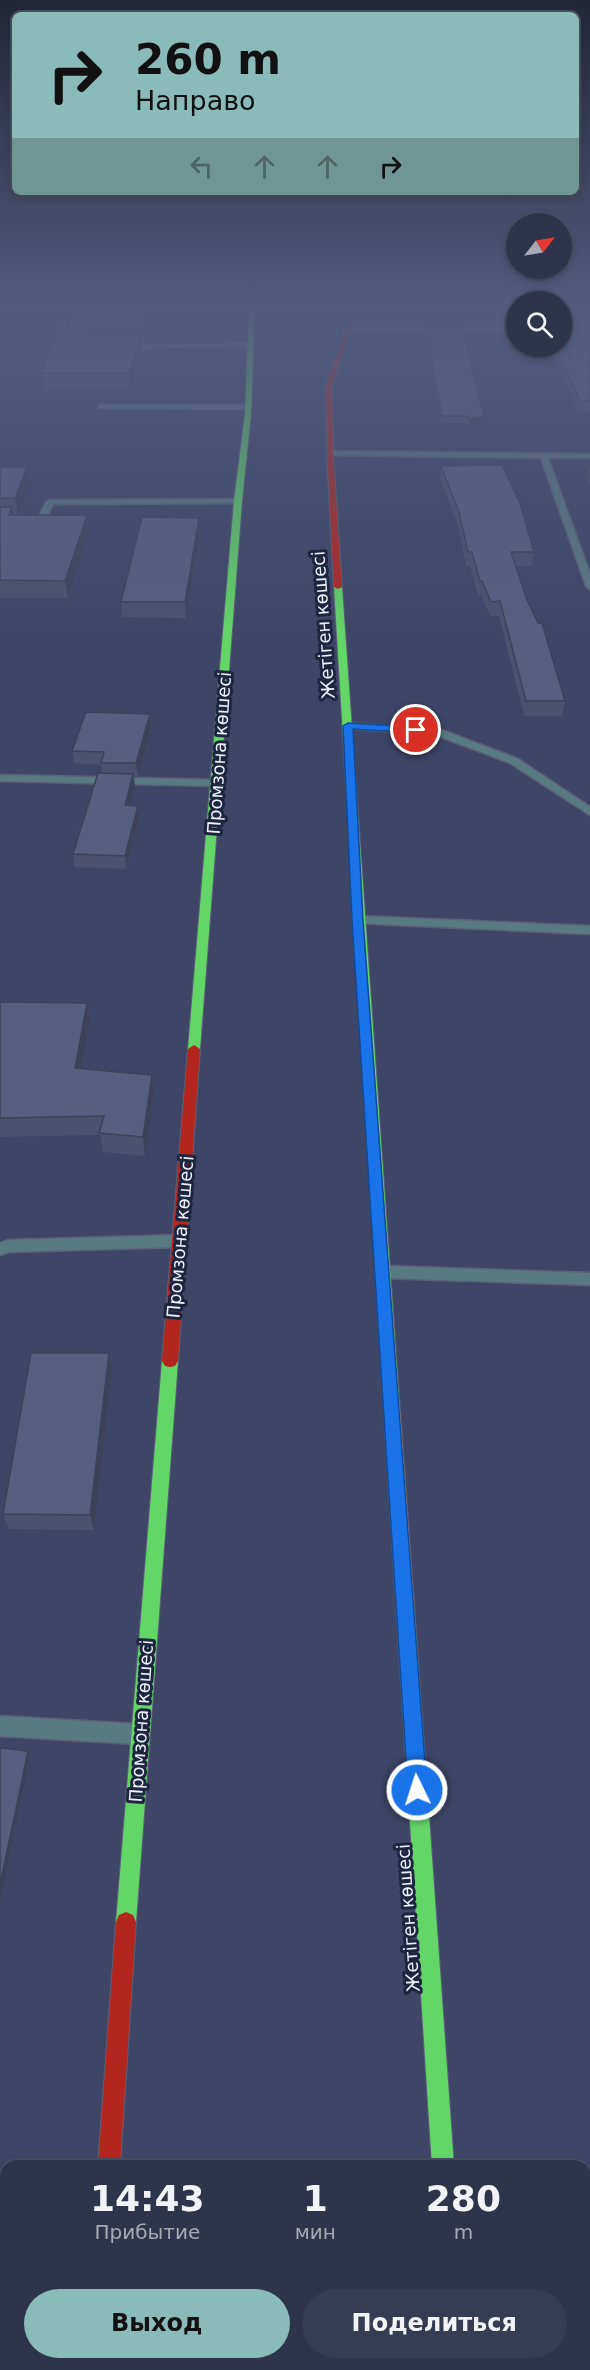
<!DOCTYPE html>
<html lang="ru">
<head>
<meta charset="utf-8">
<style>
  :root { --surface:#2e344c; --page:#363c53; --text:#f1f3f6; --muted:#a7aab5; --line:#494f64; --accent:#8bbbb9 }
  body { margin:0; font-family:"DejaVu Sans",sans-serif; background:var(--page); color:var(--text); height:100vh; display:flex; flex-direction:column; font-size:22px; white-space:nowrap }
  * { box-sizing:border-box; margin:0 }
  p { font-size:20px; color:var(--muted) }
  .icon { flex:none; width:33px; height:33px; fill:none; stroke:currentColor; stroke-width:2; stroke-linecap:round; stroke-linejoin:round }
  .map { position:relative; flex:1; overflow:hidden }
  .panel { position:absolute; left:0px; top:2160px; width:591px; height:210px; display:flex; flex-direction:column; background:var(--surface); border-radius:18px 18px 0 0; box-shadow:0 3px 9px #0003,0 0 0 2px var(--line) }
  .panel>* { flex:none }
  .hud { position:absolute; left:12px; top:12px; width:567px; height:183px; border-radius:9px; box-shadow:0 3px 9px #0003,0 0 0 2px var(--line); background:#8bbbb9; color:#111; overflow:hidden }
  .needle { width:39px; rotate:59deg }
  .fabs { position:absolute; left:506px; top:213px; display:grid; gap:12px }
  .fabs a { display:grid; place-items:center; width:66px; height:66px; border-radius:50%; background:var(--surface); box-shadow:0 3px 9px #0003,0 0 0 2px var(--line); font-size:30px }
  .pin { position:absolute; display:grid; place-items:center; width:51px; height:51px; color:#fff; margin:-26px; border:3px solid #fff; border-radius:50%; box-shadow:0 2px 6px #0007 }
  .me { position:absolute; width:66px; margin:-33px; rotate:356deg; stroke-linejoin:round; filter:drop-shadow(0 0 4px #0008) }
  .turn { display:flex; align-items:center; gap:21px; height:126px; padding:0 24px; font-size:27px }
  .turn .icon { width:78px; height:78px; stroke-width:2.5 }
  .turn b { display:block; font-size:42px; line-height:51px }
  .lanes { display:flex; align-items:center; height:57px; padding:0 24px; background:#0003; justify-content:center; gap:30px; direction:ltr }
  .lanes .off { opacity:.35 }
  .eta { display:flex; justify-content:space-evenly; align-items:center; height:102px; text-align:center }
  .eta b { font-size:36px; font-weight:700; line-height:42px }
  .action { display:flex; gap:12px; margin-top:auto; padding:12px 24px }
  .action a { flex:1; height:69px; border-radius:36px; background:var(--accent); color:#111; font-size:24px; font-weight:700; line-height:69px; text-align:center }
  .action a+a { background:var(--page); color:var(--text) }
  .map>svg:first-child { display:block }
</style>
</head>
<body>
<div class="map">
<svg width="590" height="2370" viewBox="0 0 590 2370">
  <rect width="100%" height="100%" fill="#3e4566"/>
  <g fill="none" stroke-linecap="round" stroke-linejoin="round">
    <defs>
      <path id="lane" d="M346 328H516V332L348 331Z
        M250 343 252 346 123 348 120 346Z
        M100 405H248L251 407 248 409 98 408Z
        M330 451 590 454V458H548L590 574V589L586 586 541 458 327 455Z
        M238 499H241V503L53 504 45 521H0V517H39L46 502 50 500Z
        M348 723 442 730 518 759 590 807V815L510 763 436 735 344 728 343 726Z
        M0 775 217 780 222 783 217 786 0 781Z
        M358 916 590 926V934L354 923 352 920Z
        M180 1235 186 1237 188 1241 186 1245 180 1247 9 1252 0 1255V1243L8 1240Z
        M383 1266 590 1273V1285L383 1278 377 1277 375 1272 377 1267Z
        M0 1716 137 1724 144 1727 147 1734 144 1741 137 1744 0 1736Z"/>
      <path id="street" d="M69 2364H121V2370H69Z"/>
      <path id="fast" d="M249 308H255L251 414 242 501 200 1049 194 1053 188 1049 234 501 245 414Z
        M338 585 342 587 399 1398 396 1403 391 1405 386 1403 383 1398 334 587Z
        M170 1355 175 1356 178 1361 136 1922 133 1929 126 1932 119 1929 116 1922 162 1361 165 1356Z
        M405 1596 411 1599 414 1605 454 2166H432L396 1605 399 1599Z
        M444 2364H468V2370H444Z"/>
      <path id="slow" d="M391 1391 396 1393 399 1398 414 1605 411 1611 405 1614 399 1611 396 1605 383 1398 386 1393Z"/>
      <path id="jam" d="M356 308H362L351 329 332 385 333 453 342 587 338 589 334 587 327 453 326 385 345 329Z
        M194 1045 200 1049 178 1361 175 1366 170 1367 165 1366 162 1361 188 1049Z
        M126 1912 133 1915 136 1922 120 2166H98L116 1922 119 1915Z"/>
    </defs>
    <use href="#lane" stroke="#5a6077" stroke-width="3"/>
    <use href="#street" stroke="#5a6077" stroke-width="4"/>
    <use href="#fast" stroke="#5a6077" stroke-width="2"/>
    <use href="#slow" stroke="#5a6077" stroke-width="2"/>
    <use href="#jam" stroke="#5a6077" stroke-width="2"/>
    <use href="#lane" fill="#587a83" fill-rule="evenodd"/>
    <use href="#street" fill="#587a83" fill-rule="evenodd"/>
    <use href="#fast" fill="#63d668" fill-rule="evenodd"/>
    <use href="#slow" fill="#ff974d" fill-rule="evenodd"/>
    <use href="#jam" fill="#b3261e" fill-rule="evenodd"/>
  </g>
  <path fill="#4b516e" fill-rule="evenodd" d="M66 308H154L144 342H142V350L131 390 43 391 41 373ZM76 325 77 332H73L71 330 72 327Z
    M416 308H460L461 312 460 326H424Z
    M511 308H516V314H513Z
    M561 308H590V412H578L549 346H561Z
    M428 328 484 416 483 423 469 426 468 423H441L429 353V347H433L427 334Z
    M441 466 534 552 532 566H516L527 600 565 701 562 716H524L499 616H490L481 595H478L470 566H466L458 525 440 479Z
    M589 466H590V486L587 478Z
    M0 467H27L29 483 18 515H87L89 532 68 598H0Z
    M199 518 200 532 186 618 122 617 121 602Z
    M150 714 151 726 138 776H134L135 786 129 805 138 806 139 818 126 869 75 867 73 854 102 773 101 765 74 763 72 751Z
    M0 1001 87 1003 90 1022 82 1068 152 1075 154 1094 145 1156 103 1152 100 1135 0 1137Z
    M109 1353 112 1369 94 1530 9 1529 3 1514Z"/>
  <path fill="#3d425a" d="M76 308 78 323 75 322 76 325 72 327 67 341 65 325 70 311Z
    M148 308H154L144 342 143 326Z
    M141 334 142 350 131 390 129 373Z
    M484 416 483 423 469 426 470 419Z
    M27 467 29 483 18 515 15 498Z
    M12 507 15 523 9 515Z
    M87 515 89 532 68 598 65 581Z
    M199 518 200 532 186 618 185 602Z
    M150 714 151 726 138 776 136 763Z
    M133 774 135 786 126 818 125 805Z
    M138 806 139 818 126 869 125 856Z
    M87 1003 90 1022 78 1087 75 1068Z
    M152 1075 154 1094 145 1156 143 1137Z
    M109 1353 112 1369 94 1530 90 1515Z
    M28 1751 30 1755 0 1902V1885Z"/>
  <path fill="#575e80" stroke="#3d425a" stroke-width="1.5" d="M66 308H148L143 326H92L75 322 80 311 76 308 70 311 65 325 73 332 91 335 141 334 129 373H41Z
    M423 308H460L461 312H425Z
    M561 308H590V401H580L555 346H561V323L563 324 580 322 581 319 563 316 561 320Z
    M428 328H462L484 416 470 419 468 416H442L429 347H436Z
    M502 465 520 503 534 552H511L527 600 538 623H542L565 701H526L500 601 491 602 482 581H480L472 552H468L459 512 441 466Z
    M0 467H27L15 498H0Z
    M0 507H12L9 515H87L65 581 0 580Z
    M142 517 199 518 185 602H121Z
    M86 712 150 714 136 763H101L104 752 72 751Z
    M98 773 133 774 125 805 138 806 125 856 73 854Z
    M0 1002 87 1003 75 1068 152 1075 143 1137 99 1133 104 1116 0 1118Z
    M31 1353H109L90 1515 3 1514Z
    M0 1748 28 1751 0 1885Z"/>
  <linearGradient id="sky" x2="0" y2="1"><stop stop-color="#222638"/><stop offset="0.48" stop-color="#525c7f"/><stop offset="1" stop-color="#525c7f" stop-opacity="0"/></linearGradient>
  <rect width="590" height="640" fill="url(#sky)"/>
  <path fill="#1a73e8" stroke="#114b97" stroke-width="1.5" d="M348 723 416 727 420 730 416 733 353 729 363 920 427 1790 424 1797 417 1799 410 1797 408 1790 352 920 343 726Z"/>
  <g text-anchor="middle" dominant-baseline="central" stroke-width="6" stroke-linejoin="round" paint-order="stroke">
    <g font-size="18" fill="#eef1f9" stroke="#1e2541">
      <text transform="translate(323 625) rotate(-94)">Жетіген көшесі</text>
      <text transform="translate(219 753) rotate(-86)">Промзона көшесі</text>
      <text transform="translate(180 1237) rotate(-85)">Промзона көшесі</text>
      <text transform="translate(141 1721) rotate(-86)">Промзона көшесі</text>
      <text transform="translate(408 1918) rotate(-94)">Жетіген көшесі</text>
    </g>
  </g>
</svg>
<div class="fabs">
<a><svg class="needle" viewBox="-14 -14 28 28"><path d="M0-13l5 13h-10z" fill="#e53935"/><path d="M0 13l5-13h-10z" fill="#a7aab5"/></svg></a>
<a><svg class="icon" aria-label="search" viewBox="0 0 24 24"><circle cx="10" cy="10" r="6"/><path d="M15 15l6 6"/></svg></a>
</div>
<div class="pin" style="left:416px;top:730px;background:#d93025"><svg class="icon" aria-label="arrive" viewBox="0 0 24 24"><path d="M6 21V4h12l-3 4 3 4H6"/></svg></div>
<svg class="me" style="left:417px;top:1790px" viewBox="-20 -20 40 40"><circle r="17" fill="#1a73e8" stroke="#fff" stroke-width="3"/><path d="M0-11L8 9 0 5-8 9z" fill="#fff"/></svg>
<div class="hud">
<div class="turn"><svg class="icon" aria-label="right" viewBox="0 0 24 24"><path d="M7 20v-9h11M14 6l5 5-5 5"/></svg><div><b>260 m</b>Направо</div></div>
<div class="lanes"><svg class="icon off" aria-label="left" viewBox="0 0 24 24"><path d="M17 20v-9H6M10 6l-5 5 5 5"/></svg><svg class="icon off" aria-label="ahead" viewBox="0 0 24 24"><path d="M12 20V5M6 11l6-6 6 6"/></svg><svg class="icon off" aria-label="ahead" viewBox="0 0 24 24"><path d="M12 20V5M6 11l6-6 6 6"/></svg><svg class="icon" aria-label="right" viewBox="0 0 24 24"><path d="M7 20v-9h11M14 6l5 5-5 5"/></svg></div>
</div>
<section class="panel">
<div class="eta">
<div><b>14:43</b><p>Прибытие</p></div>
<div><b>1</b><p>мин</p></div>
<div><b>280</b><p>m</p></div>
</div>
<div class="action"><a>Выход</a><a>Поделиться</a></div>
</section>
</div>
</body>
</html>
